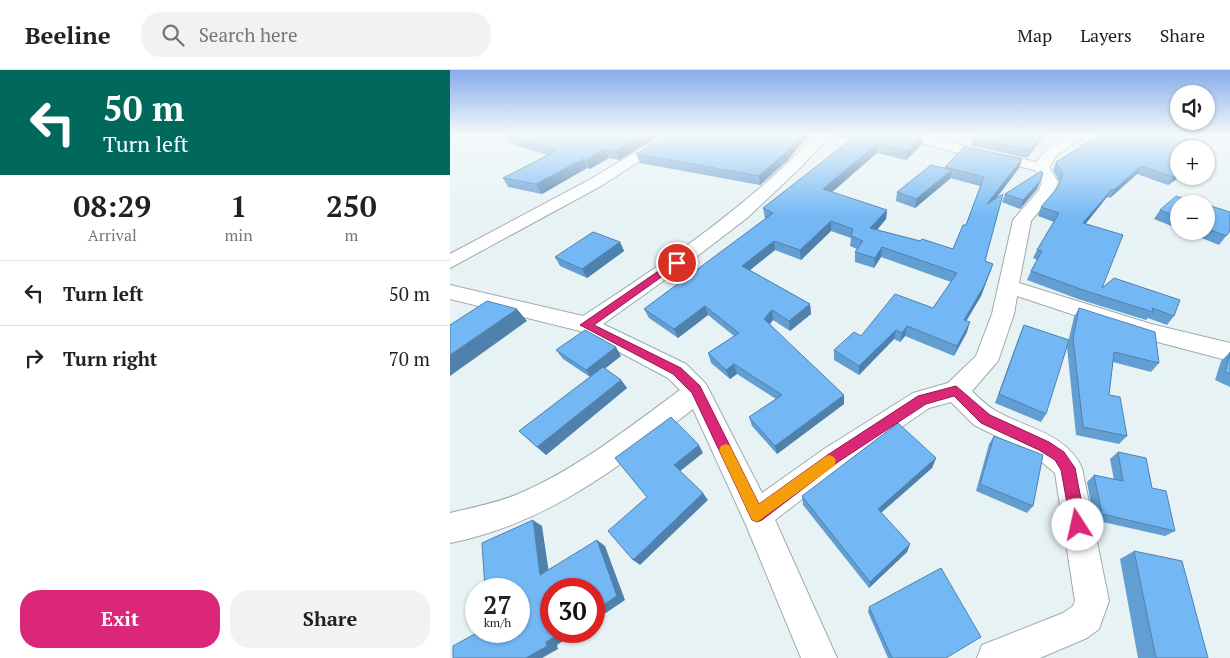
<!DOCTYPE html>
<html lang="en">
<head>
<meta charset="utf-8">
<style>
  :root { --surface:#fff; --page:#f2f2f2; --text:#222; --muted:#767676; --line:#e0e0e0; --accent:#db2777 }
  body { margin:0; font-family:"PT Serif",serif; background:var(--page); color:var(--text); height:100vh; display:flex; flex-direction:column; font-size:19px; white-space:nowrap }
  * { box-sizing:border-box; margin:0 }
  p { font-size:16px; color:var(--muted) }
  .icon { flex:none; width:28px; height:28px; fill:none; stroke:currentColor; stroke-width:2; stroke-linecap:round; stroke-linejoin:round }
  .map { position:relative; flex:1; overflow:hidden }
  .drawer { display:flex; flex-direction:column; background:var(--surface); width:450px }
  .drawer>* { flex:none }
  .top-card { background:#00695c; color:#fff; overflow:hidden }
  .buttons { position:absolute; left:720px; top:15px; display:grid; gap:10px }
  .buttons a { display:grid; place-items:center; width:45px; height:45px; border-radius:50%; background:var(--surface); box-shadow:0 1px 4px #0004; font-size:25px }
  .speed { position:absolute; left:15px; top:508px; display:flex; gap:10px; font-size:25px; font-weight:700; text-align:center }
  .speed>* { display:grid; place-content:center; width:65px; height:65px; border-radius:50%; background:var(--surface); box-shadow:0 1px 4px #0004; line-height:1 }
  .speed small { font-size:12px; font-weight:400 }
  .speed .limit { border:8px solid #d22; background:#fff; color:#111 }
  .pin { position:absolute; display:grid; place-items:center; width:42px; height:42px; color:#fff; margin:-21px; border:2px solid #fff; border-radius:50%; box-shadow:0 1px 5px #0007 }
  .me { position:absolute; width:55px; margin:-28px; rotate:350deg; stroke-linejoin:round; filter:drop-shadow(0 0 4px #0008) }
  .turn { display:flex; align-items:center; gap:18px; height:105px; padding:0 20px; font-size:22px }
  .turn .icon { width:65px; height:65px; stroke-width:2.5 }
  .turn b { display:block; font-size:35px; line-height:42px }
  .eta { display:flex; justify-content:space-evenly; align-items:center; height:85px; text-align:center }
  .eta b { font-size:30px; font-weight:700; line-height:35px }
  .cta { display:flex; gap:10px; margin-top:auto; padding:10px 20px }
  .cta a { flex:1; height:58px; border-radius:20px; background:var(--accent); color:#fff; font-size:20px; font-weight:700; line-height:58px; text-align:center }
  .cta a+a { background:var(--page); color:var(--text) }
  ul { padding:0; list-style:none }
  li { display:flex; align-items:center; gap:15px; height:65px; padding:0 20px; border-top:1px solid var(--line) }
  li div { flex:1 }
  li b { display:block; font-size:19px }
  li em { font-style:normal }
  header { display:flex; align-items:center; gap:30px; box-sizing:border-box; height:70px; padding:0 25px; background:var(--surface); border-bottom:1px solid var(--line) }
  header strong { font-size:24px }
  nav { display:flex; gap:28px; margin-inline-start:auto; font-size:18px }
  .search { width:350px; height:45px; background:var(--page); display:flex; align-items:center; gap:12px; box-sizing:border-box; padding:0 18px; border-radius:20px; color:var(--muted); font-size:19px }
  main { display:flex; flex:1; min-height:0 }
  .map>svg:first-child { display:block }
</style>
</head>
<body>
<header>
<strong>Beeline</strong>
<div class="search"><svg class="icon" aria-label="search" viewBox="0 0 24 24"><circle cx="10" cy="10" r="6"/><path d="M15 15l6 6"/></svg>Search here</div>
<nav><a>Map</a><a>Layers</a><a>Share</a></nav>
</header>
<main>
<section class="drawer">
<div class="top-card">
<div class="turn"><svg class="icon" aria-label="left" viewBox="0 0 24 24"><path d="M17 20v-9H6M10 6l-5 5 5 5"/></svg><div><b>50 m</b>Turn left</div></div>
</div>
<div class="eta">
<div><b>08:29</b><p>Arrival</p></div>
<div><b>1</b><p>min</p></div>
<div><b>250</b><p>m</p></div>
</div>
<ul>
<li><svg class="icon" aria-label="left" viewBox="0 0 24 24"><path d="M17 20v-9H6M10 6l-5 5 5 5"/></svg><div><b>Turn left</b></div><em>50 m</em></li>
<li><svg class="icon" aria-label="right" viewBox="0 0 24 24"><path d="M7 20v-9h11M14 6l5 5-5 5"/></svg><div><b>Turn right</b></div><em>70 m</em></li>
</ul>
<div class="cta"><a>Exit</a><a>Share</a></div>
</section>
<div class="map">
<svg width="780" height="588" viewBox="0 0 780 588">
  <rect width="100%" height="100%" fill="#e7f2f5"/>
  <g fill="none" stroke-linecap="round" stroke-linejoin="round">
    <defs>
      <path id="minor" d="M214 65H230L151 116 0 198V184L139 110Z
        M366 65H380L352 96 297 148 237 194 153 254 236 294 256 314 312 423 374 379 463 323 498 313 526 286 542 244 563 150 589 120 592 112 585 100 514 85 455 68 453 65H474L521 78 587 92C599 73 613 65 636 65L607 85 599 97 608 112 603 124 581 151 569 213 701 254 780 273V291L700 270 567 226 564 244 548 291 522 321C529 328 537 336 546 341 576 358 617 364 632 398L659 531 649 559 637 568 590 588H527L532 575 613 543 623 536 625 531 605 403 582 384 524 355 501 332 479 338 394 397 325 450 387 588H351L296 455 243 339C166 399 98 453 0 473V443C22 438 45 433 66 425 126 400 178 358 230 320L218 308 130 261 0 229V215L133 246C216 192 297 137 366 65Z"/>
    </defs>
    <use href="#minor" stroke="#a0aaad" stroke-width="2"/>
    <use href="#minor" fill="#fff" fill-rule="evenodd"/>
  </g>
  <path fill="#639ed3" d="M54 65H211L169 90 159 88 140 99 137 98 92 124 58 117 53 108 97 85 59 73Z
    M380 65H469L472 66 471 75 456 90 427 83 382 122 437 140 436 149 427 160 503 179 516 155 530 116 500 108 465 138 446 131 447 122 495 99V97L572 89 569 98 546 129 535 191 543 194 531 226 516 251 517 262 504 286 455 266 450 272 444 269 409 305 384 290V280L411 266 483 238 501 212 431 187 424 198 405 192V182L407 179 400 176 401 168 381 161 351 190 325 180 300 200 360 234 361 244 340 261 323 250 320 254 394 334 327 384 302 356 299 347 326 329 287 304 280 309 261 293 258 283 284 266 258 245 228 268 199 248 194 239 316 149 315 148 313 138 401 69 381 67Z
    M526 65H595L577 88 521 76 523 68Z
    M650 65 729 106H731L718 115 687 104 660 128 657 127 635 154 652 218 724 246 717 255 698 248 696 250 628 229 577 210 581 201 587 190 583 188 587 180 604 152 588 146 591 137 608 117 610 113 603 100 606 92Z
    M186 84 338 90 310 115 190 93Z
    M593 103 587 119 570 139 552 132 555 124Z
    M729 134V159L704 149 710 140Z
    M756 137 760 138 776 166 769 175 734 161H756Z
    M170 172 174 181 137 208 110 196 105 187Z
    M629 238 709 293 701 302 663 292 659 325 677 366 669 374 626 365 617 277 624 247Z
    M574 255 596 344 591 352 545 333 570 264Z
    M106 280 171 286 155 298 171 310 177 318 96 385 69 361 140 307 113 289Z
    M780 282V317L765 310 771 291Z
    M544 366 583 436 577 443 526 421 539 374Z
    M668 382 702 418 725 461 715 466 644 450 637 412 644 405 664 410 660 389Z
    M486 388 482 398 431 443 460 474 457 482 419 518 353 435 352 426Z
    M684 481 758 588H688L670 489Z
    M419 537 496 588H438L418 542Z"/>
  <path fill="#5081ac" d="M193 65H211L169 90 166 81Z
    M351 65H359L338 90 310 115 309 106Z
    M591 65H595L577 88 580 80Z
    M472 66 471 75 456 90 458 81Z
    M427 74V83L374 129 373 119Z
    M155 79 159 88 140 99 136 90Z
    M133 89 137 98 92 124 86 114Z
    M572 89 569 98 534 144 537 134Z
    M691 96 687 104 660 128 664 120Z
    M502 100 500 109 465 138 466 129Z
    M729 103V106H731L718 115 723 107Z
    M591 110 587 119 570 139 573 130Z
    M662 119 657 127 629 162 633 153Z
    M437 140 436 149 420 168V158Z
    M381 151V161L351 190 350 180Z
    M324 171 325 180 294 205 292 196Z
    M170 172 174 181 137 208 132 199Z
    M432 177 431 187 424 198 425 188Z
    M543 194 531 226 511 260 514 250Z
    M360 234 361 244 340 261 339 251Z
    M255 236 258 245 228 268 224 259Z
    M67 239 77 251 0 306V285Z
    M322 240 323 250 316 259 314 249Z
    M520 252 517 262 504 286 507 276Z
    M457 256 455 266 450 272 452 263Z
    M446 260 444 269 409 305V296Z
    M166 277 171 286 142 309 136 300Z
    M284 294 287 304 280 309 276 300Z
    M171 310 177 318 96 385 87 377Z
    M394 325V334L327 384 325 376Z
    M249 375 253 383 229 402 224 395Z
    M486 388 482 398 426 447 428 439Z
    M253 423 258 430 190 495 183 490Z
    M83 450 92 456 100 510 90 505Z
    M147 470 155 476 175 530 144 551Z
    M460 474 457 482 419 518 420 512Z
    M113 561H128L107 575 108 579 92 588H76L96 572Z"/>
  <path fill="#73b8f5" stroke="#5081ac" d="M56 65H193L166 81 155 79 136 90 133 89 86 114 53 108 106 81Z
    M218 65H351L337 81 309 106 186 84Z
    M407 65H469L472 66 458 81 427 74 373 119 437 140 420 158 470 171 472 169 503 179 513 155H516L534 107 495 97 514 77 572 89 537 134 553 124 535 191 543 194 534 216 514 250 520 252 507 276 457 256 452 263 446 260 409 296 384 280 404 262 411 266 445 224 483 238 507 203 432 177 425 188 405 182 413 171 401 166 403 159 381 151 350 180 324 171 292 196 360 234 339 251 322 240 314 249 394 325 325 376 299 347 332 325 284 294 276 300 258 283 289 263 255 236 224 259 194 239 323 143 313 138Z
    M526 65H591L580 80 523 68Z
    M650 65H738L737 79H729V103L723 107 691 96 664 120 662 119 633 153 673 165 652 218 664 208 730 230 724 246 702 238 703 242 633 220 581 201 592 181 587 180 609 143 591 137 608 117 613 104 606 92Z
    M481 95 502 100 466 129 447 122Z
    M591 101 593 103 591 110 573 130 555 124Z
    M726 126 748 134H729V148L710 140Z
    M761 136 780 142V161L776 166 756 158V137L760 138Z
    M143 162 170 172 132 199 105 187Z
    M37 231 67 239 0 285V255Z
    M629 238 705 262 709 293 664 282 659 325 670 327 677 366 633 357 623 268Z
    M574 255 619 270 596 344 549 324Z
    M135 260 166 277 136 300 106 280Z
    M780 282V304L775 302Z
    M153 297 171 310 87 377 69 361Z
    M221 347 249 375 224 395 253 423 183 490 158 461 197 427 165 388Z
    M448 353 486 388 428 439 460 474 420 512 352 426Z
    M544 366 593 385 583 436 530 414Z
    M668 382 696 388 702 418 716 421 725 461 652 444 644 405 673 411Z
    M83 450 90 505 147 470 167 526 144 541V519H101V561H113L96 572 97 576 76 588H3V576L30 561H69V519H35L32 473Z
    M684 481 732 491 758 588H706Z
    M491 498 531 567 496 588H442L419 537Z"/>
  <linearGradient id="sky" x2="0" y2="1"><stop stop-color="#86acea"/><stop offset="0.44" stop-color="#f4f9fa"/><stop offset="1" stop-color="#f4f9fa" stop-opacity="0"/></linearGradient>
  <rect width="780" height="147" fill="url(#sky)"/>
  <path fill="#db2777" stroke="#8e194d" d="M223 191 231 193 144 255 231 298 250 316 309 434 379 384 468 326 506 316 540 345 599 372 614 382 625 398 636 455 633 460 628 462 623 460 621 455 611 400 605 390 589 380 531 353 504 326 476 334 388 392 312 450 307 452 302 450 242 323 223 304 130 255Z"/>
  <path fill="#f59e0b" d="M276 374 280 376 309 434 375 387 379 385 384 387 386 391 384 396 307 452 302 450 269 380 271 376Z"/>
</svg>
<div class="buttons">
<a><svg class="icon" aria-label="sound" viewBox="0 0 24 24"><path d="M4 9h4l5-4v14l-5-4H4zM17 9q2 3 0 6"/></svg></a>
<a>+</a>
<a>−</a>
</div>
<div class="speed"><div>27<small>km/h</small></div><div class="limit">30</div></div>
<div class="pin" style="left:227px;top:193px;background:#d93025"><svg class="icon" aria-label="arrive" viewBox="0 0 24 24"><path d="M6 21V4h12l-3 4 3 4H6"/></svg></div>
<svg class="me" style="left:628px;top:455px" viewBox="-20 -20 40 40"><circle r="19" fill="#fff"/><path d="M0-13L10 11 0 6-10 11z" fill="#db2777"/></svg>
</div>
</main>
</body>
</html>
